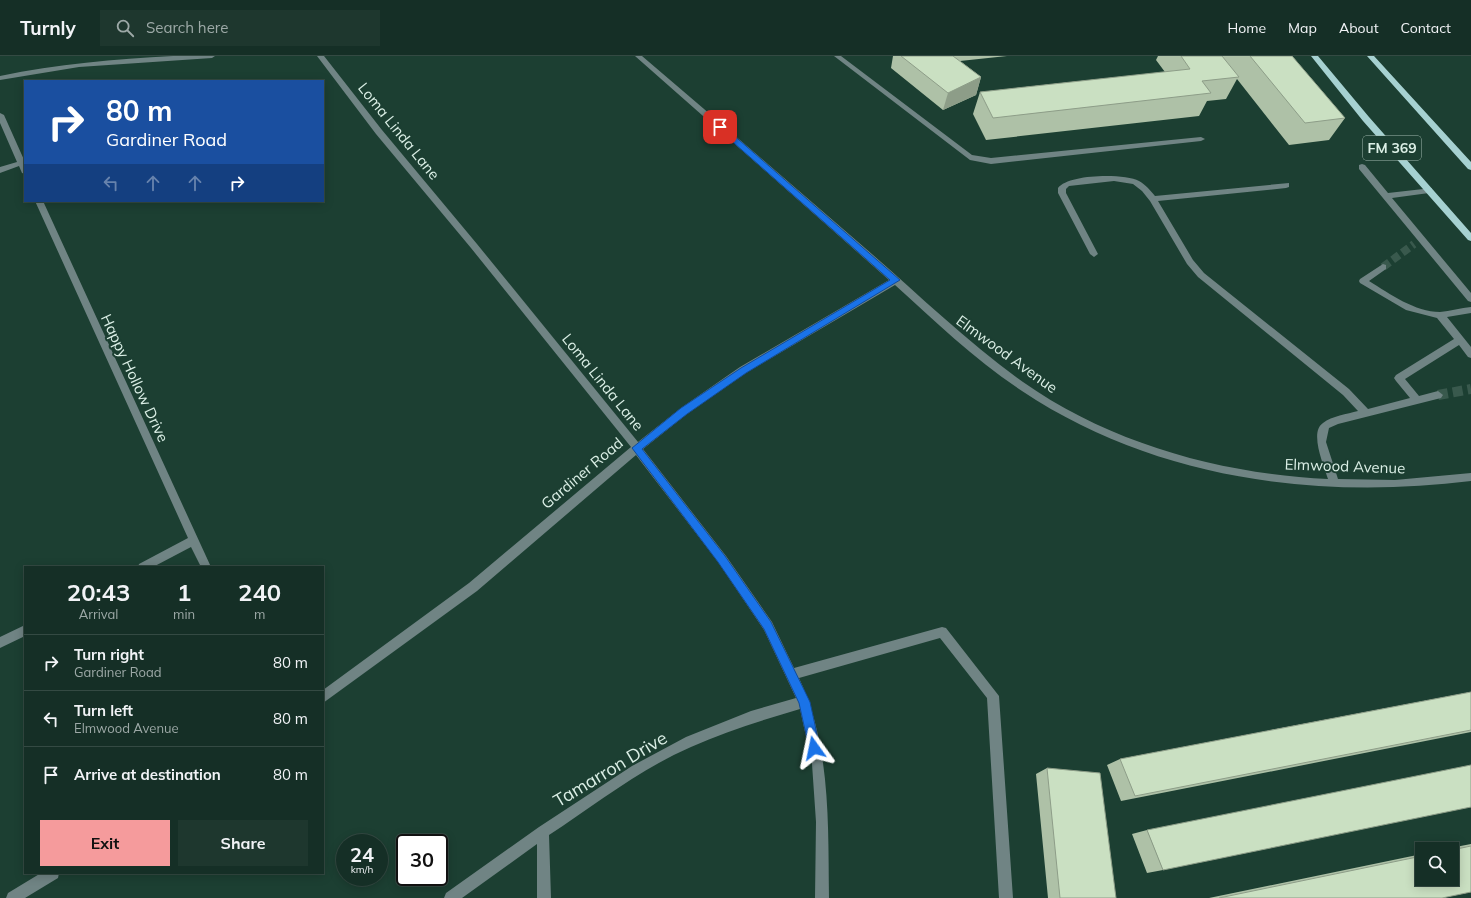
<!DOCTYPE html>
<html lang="en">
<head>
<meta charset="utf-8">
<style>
  :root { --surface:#152f26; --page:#1e372e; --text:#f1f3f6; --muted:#9da9a7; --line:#344a43; --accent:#f59b9c }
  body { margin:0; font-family:Mulish,sans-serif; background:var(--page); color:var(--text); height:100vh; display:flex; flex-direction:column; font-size:15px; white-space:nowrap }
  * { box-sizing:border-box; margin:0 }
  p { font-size:13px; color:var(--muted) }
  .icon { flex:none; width:22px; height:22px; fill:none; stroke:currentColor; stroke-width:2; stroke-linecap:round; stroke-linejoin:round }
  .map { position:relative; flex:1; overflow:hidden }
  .sheet { position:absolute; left:24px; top:510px; width:300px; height:308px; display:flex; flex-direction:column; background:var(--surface); border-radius:0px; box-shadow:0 2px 10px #0003,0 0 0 1px var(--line) }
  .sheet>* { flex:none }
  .banner { position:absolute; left:24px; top:24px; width:300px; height:122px; border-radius:0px; box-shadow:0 2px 10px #0003,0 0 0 1px var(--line); background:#1a4fa0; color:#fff; overflow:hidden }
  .fabs { position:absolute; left:1415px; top:786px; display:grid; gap:8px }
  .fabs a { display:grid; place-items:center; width:44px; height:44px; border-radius:0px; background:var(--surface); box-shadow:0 2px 10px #0003,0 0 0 1px var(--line); font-size:20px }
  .speed { position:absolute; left:336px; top:778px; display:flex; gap:8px; font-size:20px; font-weight:700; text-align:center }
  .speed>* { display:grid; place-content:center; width:52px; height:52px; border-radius:50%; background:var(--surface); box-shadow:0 2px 10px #0003,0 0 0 1px var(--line); line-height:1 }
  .speed small { font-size:10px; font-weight:400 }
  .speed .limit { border:2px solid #111; border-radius:6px; background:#fff; color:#111 }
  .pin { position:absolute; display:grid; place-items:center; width:34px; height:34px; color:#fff; margin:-17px; border-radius:8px; box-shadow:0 2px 6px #0006 }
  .me { position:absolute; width:44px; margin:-22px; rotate:348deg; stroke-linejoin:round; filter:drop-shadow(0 0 3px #0008) }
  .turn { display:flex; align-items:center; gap:14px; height:84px; padding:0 16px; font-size:18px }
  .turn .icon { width:52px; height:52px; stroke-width:2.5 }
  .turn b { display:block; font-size:28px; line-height:34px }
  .lanes { display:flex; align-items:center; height:38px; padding:0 16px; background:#0003; justify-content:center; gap:20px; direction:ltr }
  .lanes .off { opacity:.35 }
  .eta { display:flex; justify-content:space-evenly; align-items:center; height:68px; text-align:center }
  .eta b { font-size:24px; font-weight:700; line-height:28px }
  .primary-button { display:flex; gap:8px; margin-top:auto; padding:8px 16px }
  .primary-button a { flex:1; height:46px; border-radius:0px; background:var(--accent); color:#111; font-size:16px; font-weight:700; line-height:46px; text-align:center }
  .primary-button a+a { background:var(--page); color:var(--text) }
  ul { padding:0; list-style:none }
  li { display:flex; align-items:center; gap:12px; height:56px; padding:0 16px; border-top:1px solid var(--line) }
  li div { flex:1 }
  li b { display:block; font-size:15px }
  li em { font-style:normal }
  header { display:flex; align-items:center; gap:24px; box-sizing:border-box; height:56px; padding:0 20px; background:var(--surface); border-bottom:1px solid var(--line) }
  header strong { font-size:19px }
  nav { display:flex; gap:22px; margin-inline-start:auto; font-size:14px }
  .search { width:280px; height:36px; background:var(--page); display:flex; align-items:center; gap:10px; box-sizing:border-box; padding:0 14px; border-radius:0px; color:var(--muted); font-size:15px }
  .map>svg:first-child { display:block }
</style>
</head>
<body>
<header>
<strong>Turnly</strong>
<div class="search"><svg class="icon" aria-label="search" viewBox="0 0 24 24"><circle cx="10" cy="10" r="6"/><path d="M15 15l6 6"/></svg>Search here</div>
<nav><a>Home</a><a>Map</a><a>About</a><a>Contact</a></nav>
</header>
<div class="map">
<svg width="1471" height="842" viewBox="0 0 1471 842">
  <rect width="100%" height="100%" fill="#1c3f32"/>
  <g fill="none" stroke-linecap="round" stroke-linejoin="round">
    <path stroke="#39594d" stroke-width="8" stroke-dasharray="8 4" stroke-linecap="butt" d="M1383 211 1414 188"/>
    <path stroke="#39594d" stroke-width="10" stroke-dasharray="10 5" stroke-linecap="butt" d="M1438 339 1471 333"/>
    <path fill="#708484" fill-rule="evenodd" d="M173 0H215L212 2 79 11 0 24V20C57 8 115 3 173 0Z
      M317 0H324L382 74 477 188 638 386 681 352 740 311 889 224 635 0H642C717 64 791 128 865 192 917 237 967 286 1023 326 1111 388 1222 418 1328 423 1324 410 1309 376 1323 367 1332 360 1347 358 1358 355L1343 339 1198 221 1187 208 1150 145 1142 135 1133 128 1114 125 1069 130 1066 133V137L1098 198 1094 201 1090 198 1058 137V132C1068 118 1124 117 1139 125 1146 129 1150 134 1155 140L1289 127V131L1286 132 1158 145 1193 204 1204 217 1349 333 1368 353 1410 342 1396 325 1394 322 1396 319 1454 283 1437 262 1406 254 1360 227 1359 225 1360 223 1383 208 1386 209V213L1369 225C1390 238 1415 256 1440 256 1450 255 1461 252 1471 251V257L1447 261 1471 291V302L1468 301 1459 289 1405 323 1419 340 1438 335 1443 339 1441 342 1338 368 1329 372 1326 386 1338 423 1395 424 1471 417V425C1316 444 1154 423 1022 335 976 305 935 265 895 229L746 317 687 358 643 393 726 500 772 566 794 612 942 571 946 572 999 640 1013 842H999L987 642 940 582 799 622C831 690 828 768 829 842H815L816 766 812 708 800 653C763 664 726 675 691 691 640 713 595 749 549 779L551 842H537V788L462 842H444L446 837 539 771 632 710 686 681 751 655 796 642 764 574 718 506 636 399 477 535 323 647V634L469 527 631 391 471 192 376 78Z
      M834 0H841L972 99 991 102 1201 81 1205 83 1201 85 991 108 970 104Z
      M0 57 4 59 25 106V118L22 117 19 110 0 117V111L17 106 0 67Z
      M1362 108 1365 109 1388 137 1432 132V136L1429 137 1392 142 1471 237V246L1468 245 1359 113V109Z
      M35 145H43L211 511H201L191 491 153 511H138L139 508 188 482Z
      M25 569V580L0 592V581Z
      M41 817H59L58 822 25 842H6L8 837Z"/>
    <path fill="#a6d1d1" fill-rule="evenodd" d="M1311 0H1318L1369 61 1471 177V185L1468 184 1363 65Z
      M1367 0H1374L1471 106V114L1468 113Z"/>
  </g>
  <path fill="#aec1a7" d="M893 0H1007L960 5 981 21 976 39 943 54 891 12Z
    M1158 0H1292L1345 62 1329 84 1289 89 1237 23 1226 43 1207 45 1199 60 986 84 973 58 980 36 1165 16 1156 4Z
    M1471 636V676L1121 745 1107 709 1120 703Z
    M1047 712 1116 842H1048L1036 718Z
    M1147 774 1163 814 1147 817 1132 778Z
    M1471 788V836L1442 842H1209L1422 798V823H1452V793H1445Z"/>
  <path fill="#8d9d88" d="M981 21 976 39 943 54 948 37Z"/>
  <path fill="#cae0c2" stroke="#8d9d88" d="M901 0H953L981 21 948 37Z
    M1181 0H1222L1239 21 1202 25 1211 37 993 62 980 36 1190 13Z
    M1250 0H1292L1345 62 1305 67Z
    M1471 636V674L1135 740 1120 703Z
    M1471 709V751L1163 814 1147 774Z
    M1047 712 1100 717 1116 842H1060Z
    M1471 790V836L1442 842H1219L1422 800V823H1452V794Z"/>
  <path fill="#1a73e8" stroke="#114b97" d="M718 70H723L900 224 746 317 687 358 642 393 725 500 771 566 810 646 820 692 818 696 814 698 811 696 809 692 799 647 764 573 718 506 632 392 681 352 741 312 890 224 718 73Z"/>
  <g text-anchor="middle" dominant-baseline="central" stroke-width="4" stroke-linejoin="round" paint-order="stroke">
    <rect fill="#1c3f32" stroke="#a2bab0" stroke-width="1" x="1363" y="80" width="58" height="24" rx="3"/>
    <g font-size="14" font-weight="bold" fill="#dbefe6">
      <text x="1392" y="92">FM 369</text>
    </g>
    <g font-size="15" fill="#dbefe6" stroke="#1c3f32">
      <text transform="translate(399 75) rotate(51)">Loma Linda Lane</text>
      <text transform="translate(1007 298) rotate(36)">Elmwood Avenue</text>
      <text transform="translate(135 322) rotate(65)">Happy Hollow Drive</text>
      <text transform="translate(603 326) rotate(51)">Loma Linda Lane</text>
      <text transform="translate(1345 410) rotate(2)">Elmwood Avenue</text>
      <text transform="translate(582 417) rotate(-40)">Gardiner Road</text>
    </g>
    <g font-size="18" fill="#dbefe6" stroke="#1c3f32">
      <text transform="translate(610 713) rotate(-31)">Tamarron Drive</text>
    </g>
  </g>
</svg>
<div class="fabs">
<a><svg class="icon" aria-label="search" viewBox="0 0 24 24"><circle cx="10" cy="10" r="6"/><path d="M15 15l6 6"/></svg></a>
</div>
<div class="speed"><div>24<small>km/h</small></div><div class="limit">30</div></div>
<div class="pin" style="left:720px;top:71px;background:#d93025"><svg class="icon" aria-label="arrive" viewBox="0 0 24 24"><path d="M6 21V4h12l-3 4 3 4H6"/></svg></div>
<svg class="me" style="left:814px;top:692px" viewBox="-20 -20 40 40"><path d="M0-17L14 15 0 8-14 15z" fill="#1a73e8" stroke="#fff" stroke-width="4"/></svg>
<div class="banner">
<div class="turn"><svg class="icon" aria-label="right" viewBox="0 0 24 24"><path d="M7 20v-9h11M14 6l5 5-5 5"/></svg><div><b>80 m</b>Gardiner Road</div></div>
<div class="lanes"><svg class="icon off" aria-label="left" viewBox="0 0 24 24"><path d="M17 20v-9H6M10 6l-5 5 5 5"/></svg><svg class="icon off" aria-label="ahead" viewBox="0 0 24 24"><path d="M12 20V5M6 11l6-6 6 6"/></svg><svg class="icon off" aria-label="ahead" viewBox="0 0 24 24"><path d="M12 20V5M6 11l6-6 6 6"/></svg><svg class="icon" aria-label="right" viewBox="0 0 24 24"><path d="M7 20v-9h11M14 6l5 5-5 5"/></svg></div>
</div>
<section class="sheet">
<div class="eta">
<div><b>20:43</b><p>Arrival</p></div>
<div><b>1</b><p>min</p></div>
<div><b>240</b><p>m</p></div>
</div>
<ul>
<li><svg class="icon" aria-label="right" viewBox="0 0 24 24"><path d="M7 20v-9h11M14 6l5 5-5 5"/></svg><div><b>Turn right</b><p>Gardiner Road</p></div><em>80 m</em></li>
<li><svg class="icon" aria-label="left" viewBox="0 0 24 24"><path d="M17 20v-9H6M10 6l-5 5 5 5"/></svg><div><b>Turn left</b><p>Elmwood Avenue</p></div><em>80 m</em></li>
<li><svg class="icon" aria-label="arrive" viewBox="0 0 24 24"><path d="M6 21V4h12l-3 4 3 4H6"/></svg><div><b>Arrive at destination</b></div><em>80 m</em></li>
</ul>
<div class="primary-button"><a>Exit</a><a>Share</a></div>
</section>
</div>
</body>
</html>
